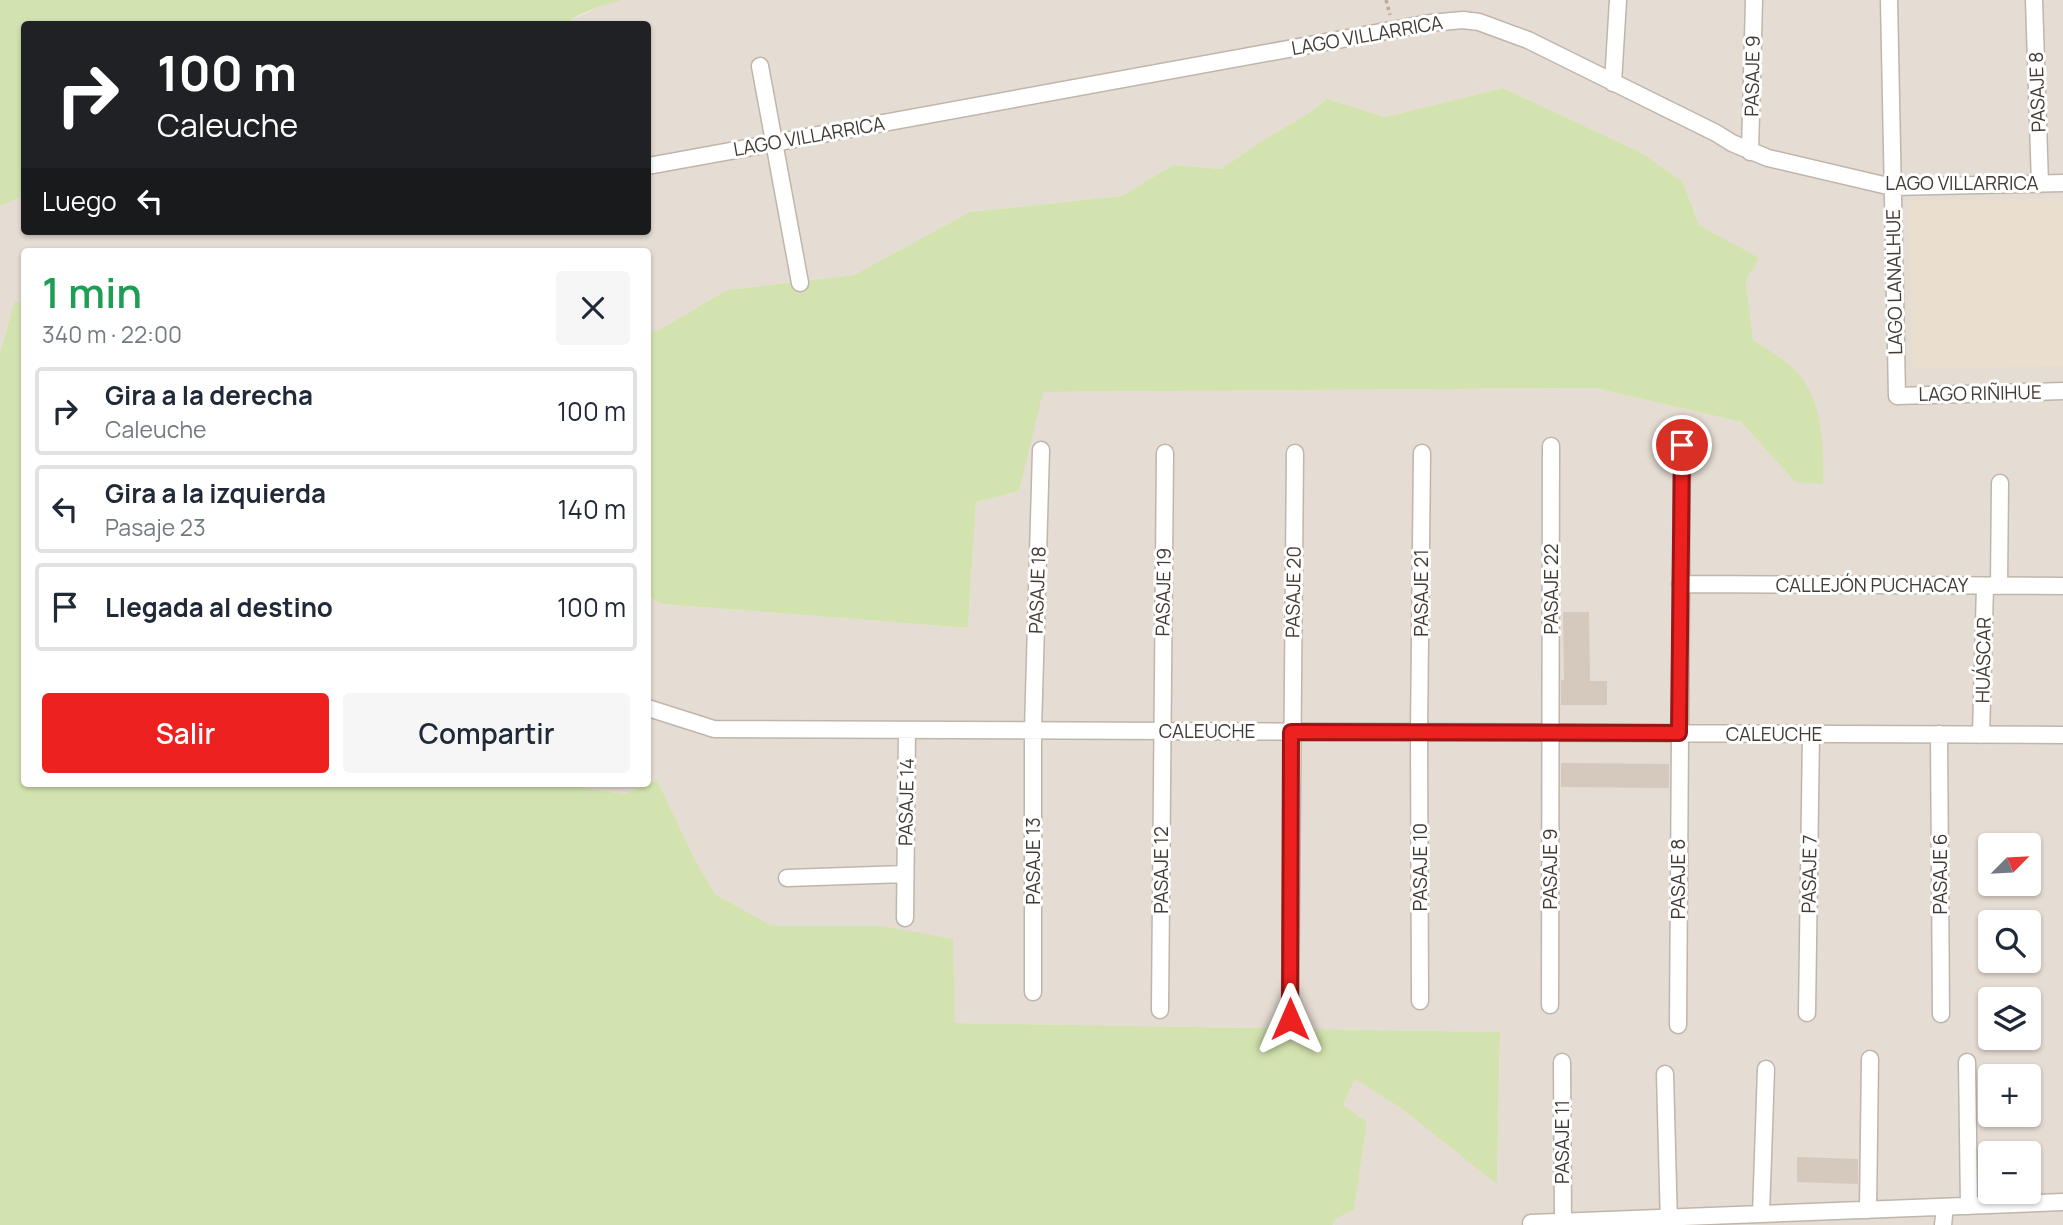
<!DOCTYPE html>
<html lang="es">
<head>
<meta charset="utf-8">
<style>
  :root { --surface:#fff; --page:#f6f6f7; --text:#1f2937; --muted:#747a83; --line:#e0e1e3; --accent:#ed211f }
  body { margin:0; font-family:Manrope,sans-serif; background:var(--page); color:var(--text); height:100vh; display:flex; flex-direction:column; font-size:26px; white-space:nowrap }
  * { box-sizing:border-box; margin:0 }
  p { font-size:23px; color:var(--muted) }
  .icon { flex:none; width:38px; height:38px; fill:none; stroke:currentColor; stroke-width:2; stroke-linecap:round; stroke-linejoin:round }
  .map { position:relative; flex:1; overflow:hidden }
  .sheet { position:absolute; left:21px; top:248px; width:630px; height:539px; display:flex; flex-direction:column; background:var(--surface); border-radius:7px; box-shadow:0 2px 5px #0004 }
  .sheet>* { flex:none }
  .banner { position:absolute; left:21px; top:21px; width:630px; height:214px; border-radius:7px; box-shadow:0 2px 5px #0004; background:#202124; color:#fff; overflow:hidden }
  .needle { width:46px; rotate:66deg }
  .tools { position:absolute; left:1978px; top:833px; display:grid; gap:14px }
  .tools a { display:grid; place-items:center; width:63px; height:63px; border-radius:7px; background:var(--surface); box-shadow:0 2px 5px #0004; font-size:35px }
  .pin { position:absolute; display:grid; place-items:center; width:60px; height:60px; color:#fff; margin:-30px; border:4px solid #fff; border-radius:50%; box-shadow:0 2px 7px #0007 }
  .me { position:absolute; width:77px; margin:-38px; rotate:0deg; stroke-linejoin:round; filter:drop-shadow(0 0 5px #0008) }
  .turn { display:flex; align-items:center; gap:24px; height:147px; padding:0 21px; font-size:32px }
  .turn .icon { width:91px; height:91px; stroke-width:2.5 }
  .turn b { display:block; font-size:49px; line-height:60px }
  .then { display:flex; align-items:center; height:66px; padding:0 21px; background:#0003; gap:14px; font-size:26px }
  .round { display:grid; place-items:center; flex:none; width:74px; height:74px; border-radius:7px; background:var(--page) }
  .head { display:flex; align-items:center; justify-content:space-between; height:119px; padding:0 21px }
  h1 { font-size:42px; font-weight:600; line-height:52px; color:#1e9e55 }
  .action { display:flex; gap:14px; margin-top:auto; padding:14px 21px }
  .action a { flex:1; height:80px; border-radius:7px; background:var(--accent); color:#fff; font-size:28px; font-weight:600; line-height:80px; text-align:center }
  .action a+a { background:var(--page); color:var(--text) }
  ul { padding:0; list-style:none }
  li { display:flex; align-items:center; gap:21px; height:88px; margin:0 14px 10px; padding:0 7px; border:4px solid var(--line); border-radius:7px }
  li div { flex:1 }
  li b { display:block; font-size:26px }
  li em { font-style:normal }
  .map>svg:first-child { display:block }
</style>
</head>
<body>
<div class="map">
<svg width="2063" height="1225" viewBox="0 0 2063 1225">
  <rect width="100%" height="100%" fill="#f1ebe4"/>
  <path fill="#e5dcd3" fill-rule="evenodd" d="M623 0H2063V1225H1333L1335 1219 1354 1210 1367 1122 1343 1105 1355 1079 1402 1109 1497 1183 1500 1032 955 1023 808 927 772 926 715 894 695 860 657 780 624 794 585 788 578 784H648V596L662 604 968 628 976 502 1019 491 1042 392 1595 388 1741 422 1795 482 1797 371 1753 340 1746 280 1758 258 1699 225 1683 182 1642 153 1503 88 1385 117 1327 99 1309 113 1265 139 1221 169 1173 165 1122 196 970 212 854 275 727 290 659 330 648 332V252H24V302H14L0 354V206L24 196V231H648V24H565L571 20 606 4ZM1990 845H2028V884H1990ZM1990 922H2028V961H1990ZM1990 999H2028V1038H1990ZM1990 1076H2028V1115H1990ZM1990 1153H2028V1192H1990Z"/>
  <path fill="#eadecf" d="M2063 198V366L1912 369 1908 201Z"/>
  <path fill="#d3e3af" d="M0 0H623C603 5 580 12 565 24H24V196L0 206Z
    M1503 88 1642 153 1683 182 1699 225 1759 258 1746 280 1753 340C1767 350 1787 360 1798 373 1823 403 1824 447 1823 484L1795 482 1741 422 1595 388 1043 392 1019 491 976 502 968 628 662 604 648 596V332L659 330 727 290 854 275 970 212 1122 196 1173 165 1221 169 1265 139 1309 113 1327 99 1385 117Z
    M14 302H24V784H578L585 788 624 794 657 780 695 860 715 894 772 926H881L953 939 955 1023 1500 1032 1497 1184 1402 1109 1355 1079 1343 1105 1367 1122 1354 1210 1335 1219 1333 1225H0V354Z"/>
  <path fill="#d5c8bd" d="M1563 612H1589L1590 681H1607V705H1561V680H1564Z
    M1561 763 1669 764V788L1561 787Z
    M1797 1157 1858 1159V1184L1797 1182Z"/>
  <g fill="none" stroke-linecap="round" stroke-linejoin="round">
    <defs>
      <path id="minor" d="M1889 0 1897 396 2063 391
        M2034 0 2040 184
        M760 66 800 283
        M1613 83 1618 0
        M1750 152 1754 0
        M648 166 1430 23 1463 20 1479 22 1528 40 1716 133 1732 143 1768 158 1892 187 2063 183
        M1680 584 2063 586
        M1999 586 2000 483
        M648 708 714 729 2063 735
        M1939 734 1941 1014
        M1981 735 1985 586
        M787 878 905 874
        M905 918 907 730
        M1033 992V730L1041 450
        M1420 1001 1419 732 1422 453
        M1550 1005 1551 446
        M1160 1010 1165 453
        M1807 1013 1811 734
        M1290 1019 1295 453
        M1678 1025 1682 445
        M1562 1062 1563 1222
        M1967 1062 1969 1206
        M1665 1074 1669 1225
        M1868 1210 1870 1059
        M1761 1214 1766 1069
        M1531 1223 2063 1202
        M1943 1225 1945 1207"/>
    </defs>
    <use href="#minor" stroke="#bfb5ab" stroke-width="19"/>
    <path stroke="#bdab9a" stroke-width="3.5" stroke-dasharray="3.5 3.5" stroke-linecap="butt" d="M1386 0 1390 15"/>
    <use href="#minor" stroke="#fff" stroke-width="16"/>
  </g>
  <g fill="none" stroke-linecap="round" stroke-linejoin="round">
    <defs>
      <path id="route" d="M1290 1019 1291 732 1679 733 1682 445"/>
    </defs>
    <use href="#route" stroke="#9a1514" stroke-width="18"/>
    <use href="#route" stroke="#ed211f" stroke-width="12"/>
  </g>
  <g text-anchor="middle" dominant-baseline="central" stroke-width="6" stroke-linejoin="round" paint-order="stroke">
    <g font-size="19" fill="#433b35" stroke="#fff">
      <text transform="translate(1367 35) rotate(-10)">LAGO VILLARRICA</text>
      <text transform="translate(1752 76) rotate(-89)">PASAJE 9</text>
      <text transform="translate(2037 92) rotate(-92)">PASAJE 8</text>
      <text transform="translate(809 136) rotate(-10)">LAGO VILLARRICA</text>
      <text x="1962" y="183">LAGO VILLARRICA</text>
      <text transform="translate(1894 282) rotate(-91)">LAGO LANALHUE</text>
      <text transform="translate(1980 393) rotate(-1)">LAGO RIÑIHUE</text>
      <text x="1872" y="585">CALLEJÓN PUCHACAY</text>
      <text transform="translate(1551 589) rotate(-90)">PASAJE 22</text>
      <text transform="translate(1037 590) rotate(-88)">PASAJE 18</text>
      <text transform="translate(1163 592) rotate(-89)">PASAJE 19</text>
      <text transform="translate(1293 592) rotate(-89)">PASAJE 20</text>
      <text transform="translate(1421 593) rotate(-90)">PASAJE 21</text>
      <text transform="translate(1983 660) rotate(-89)">HUÁSCAR</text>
      <text x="1207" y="731">CALEUCHE</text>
      <text x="1774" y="734">CALEUCHE</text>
      <text transform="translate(906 802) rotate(-89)">PASAJE 14</text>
      <text transform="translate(1033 861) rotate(-90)">PASAJE 13</text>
      <text transform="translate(1420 867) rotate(-90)">PASAJE 10</text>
      <text transform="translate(1550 869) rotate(-90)">PASAJE 9</text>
      <text transform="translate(1161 870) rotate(-90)">PASAJE 12</text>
      <text transform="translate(1809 874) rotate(-89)">PASAJE 7</text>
      <text transform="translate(1940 874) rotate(-90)">PASAJE 6</text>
      <text transform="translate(1678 879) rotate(-90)">PASAJE 8</text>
      <text transform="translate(1562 1142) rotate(-90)">PASAJE 11</text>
    </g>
  </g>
</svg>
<div class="tools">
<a><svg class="needle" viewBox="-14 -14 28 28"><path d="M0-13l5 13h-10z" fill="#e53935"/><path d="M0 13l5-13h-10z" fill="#747a83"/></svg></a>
<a><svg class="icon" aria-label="search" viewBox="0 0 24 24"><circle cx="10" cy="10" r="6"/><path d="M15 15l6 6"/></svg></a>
<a><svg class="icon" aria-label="layers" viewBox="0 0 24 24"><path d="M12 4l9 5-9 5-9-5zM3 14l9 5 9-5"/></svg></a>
<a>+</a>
<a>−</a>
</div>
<div class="pin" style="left:1682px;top:445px;background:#d93025"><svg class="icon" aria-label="arrive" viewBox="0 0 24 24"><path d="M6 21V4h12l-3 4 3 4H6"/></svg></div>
<svg class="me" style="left:1290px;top:1019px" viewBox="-20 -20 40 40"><path d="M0-17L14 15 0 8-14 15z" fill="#ed211f" stroke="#fff" stroke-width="4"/></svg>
<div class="banner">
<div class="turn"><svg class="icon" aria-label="right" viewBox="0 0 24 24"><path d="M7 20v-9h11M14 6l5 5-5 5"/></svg><div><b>100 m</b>Caleuche</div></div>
<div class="then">Luego<svg class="icon" aria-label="left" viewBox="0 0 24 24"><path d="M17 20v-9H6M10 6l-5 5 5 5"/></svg></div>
</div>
<section class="sheet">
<div class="head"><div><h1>1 min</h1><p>340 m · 22:00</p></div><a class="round"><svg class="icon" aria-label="close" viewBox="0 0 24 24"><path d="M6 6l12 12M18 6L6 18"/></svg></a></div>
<ul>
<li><svg class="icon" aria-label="right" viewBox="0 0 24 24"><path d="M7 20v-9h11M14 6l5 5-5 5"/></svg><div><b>Gira a la derecha</b><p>Caleuche</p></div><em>100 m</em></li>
<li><svg class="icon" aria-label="left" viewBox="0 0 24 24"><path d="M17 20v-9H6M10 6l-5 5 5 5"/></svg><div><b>Gira a la izquierda</b><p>Pasaje 23</p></div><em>140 m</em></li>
<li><svg class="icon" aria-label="arrive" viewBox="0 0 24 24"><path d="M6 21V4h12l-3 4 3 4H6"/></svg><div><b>Llegada al destino</b></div><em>100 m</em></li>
</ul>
<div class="action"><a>Salir</a><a>Compartir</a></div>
</section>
</div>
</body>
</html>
